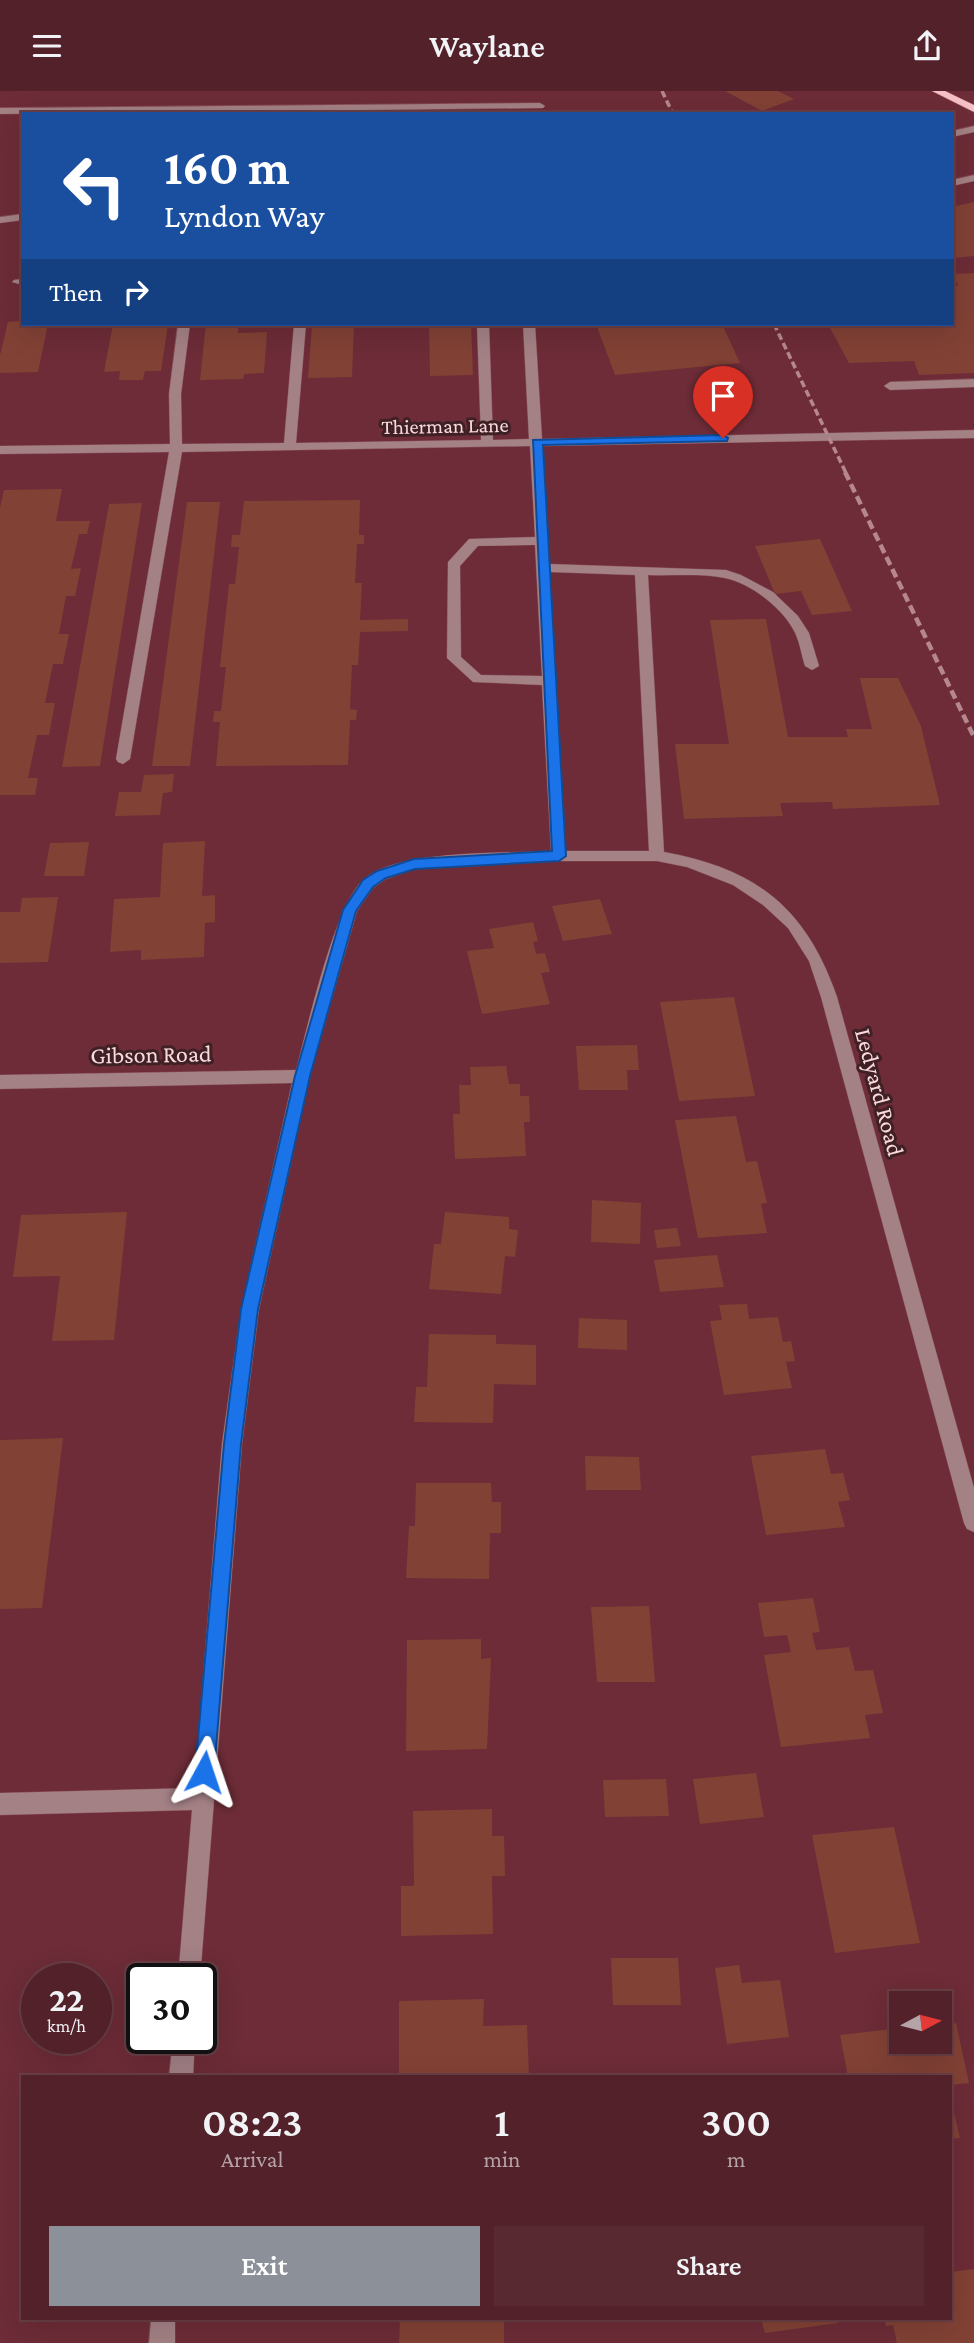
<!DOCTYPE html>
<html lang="en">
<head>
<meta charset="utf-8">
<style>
  :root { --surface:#522129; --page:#582931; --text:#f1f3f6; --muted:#b5a3a8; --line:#683e46; --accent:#8c9099 }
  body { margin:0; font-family:"Crimson Pro",serif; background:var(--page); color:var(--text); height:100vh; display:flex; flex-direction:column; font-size:26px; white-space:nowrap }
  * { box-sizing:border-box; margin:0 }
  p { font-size:23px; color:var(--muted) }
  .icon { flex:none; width:38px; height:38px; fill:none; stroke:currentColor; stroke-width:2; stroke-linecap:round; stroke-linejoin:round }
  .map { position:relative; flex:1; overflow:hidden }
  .side { position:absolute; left:21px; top:1984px; width:931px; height:245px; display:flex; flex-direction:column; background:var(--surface); border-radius:0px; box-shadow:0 7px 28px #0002,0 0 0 2px var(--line) }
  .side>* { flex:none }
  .banner { position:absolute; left:21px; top:21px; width:933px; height:214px; border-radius:0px; box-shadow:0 7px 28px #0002,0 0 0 2px var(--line); background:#1a4fa0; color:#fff; overflow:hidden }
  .needle { width:46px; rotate:83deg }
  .controls { position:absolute; left:889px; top:1900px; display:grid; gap:14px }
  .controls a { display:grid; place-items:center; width:63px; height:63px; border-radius:0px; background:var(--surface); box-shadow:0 7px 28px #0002,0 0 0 2px var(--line); font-size:35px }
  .speed { position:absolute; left:21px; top:1872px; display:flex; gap:14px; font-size:35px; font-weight:700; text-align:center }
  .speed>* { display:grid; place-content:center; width:91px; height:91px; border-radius:50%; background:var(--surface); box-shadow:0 7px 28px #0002,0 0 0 2px var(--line); line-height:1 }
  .speed small { font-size:18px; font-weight:400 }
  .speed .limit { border:4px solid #111; border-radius:10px; background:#fff; color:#111 }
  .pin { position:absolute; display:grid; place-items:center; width:60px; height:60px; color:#fff; margin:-72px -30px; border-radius:50% 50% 50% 0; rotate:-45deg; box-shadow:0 0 7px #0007 }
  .pin .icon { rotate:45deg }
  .me { position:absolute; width:77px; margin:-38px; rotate:5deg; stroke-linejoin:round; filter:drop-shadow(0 0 5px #0008) }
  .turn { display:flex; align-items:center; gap:24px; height:147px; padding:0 28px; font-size:32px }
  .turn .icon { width:91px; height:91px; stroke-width:2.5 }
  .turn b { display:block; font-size:49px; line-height:60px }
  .then { display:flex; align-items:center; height:66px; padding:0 28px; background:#0003; gap:14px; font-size:26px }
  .eta { display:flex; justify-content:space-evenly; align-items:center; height:119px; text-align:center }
  .eta b { font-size:42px; font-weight:600; line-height:49px }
  .primary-button { display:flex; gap:14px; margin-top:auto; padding:14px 28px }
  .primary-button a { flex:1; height:80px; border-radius:0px; background:var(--accent); color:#fff; font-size:28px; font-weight:600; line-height:80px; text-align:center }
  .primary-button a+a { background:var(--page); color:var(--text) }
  header { display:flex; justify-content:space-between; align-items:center; height:91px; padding:0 28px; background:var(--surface); font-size:32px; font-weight:600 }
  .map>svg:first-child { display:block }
</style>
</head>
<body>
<header><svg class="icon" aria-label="menu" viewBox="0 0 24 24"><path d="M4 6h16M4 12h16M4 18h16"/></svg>Waylane<svg class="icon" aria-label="share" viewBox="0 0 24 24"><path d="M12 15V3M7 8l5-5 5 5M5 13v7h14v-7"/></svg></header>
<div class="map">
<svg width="974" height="2252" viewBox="0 0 974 2252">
  <rect width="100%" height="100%" fill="#6d2c37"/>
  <path fill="#824135" d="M725 0H778L794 8 762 20Z
    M974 111V165L952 167V116Z
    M974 182V282L919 284 914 270 849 272 828 233H952V195H958L953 183Z
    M23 230V233H48L38 281 0 282V264L8 231Z
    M113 233H168L161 280H145L143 289H119L120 280 104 281Z
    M206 233H238V242L267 241 264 282 244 283 243 288 200 289Z
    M429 233H471L473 284 430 285Z
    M596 233H722L740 272 615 284Z
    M354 234 352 286 308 287 312 235Z
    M62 398 56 430H90L87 443H79L71 478 81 477 75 505H66L59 543H69L63 573H53L45 612H55L49 644H37L28 687H38L35 704H0V417L4 399Z
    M360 409 359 444H364V453H357L355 492H362L360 529 408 528V540L360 541 358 574H352L350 618 357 619 356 629H350L348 674 216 675 220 631H213L214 620H221L226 576H220L229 493H235L239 456H231L232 444H240L244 410Z
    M187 411H220L190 675H152Z
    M142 412 100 675 62 676 109 413Z
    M820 448 852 520 812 524 801 500 775 503 755 455Z
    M766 528 788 646H848L846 638H872L860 587H898L921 635 940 714 833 718 832 711 780 712 783 725 684 728 675 653H729L710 529Z
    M174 683 172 701 163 702 160 724 115 725 119 701H141L144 684Z
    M205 750 202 805 215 804V831L205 832 204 866 141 869V859L110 861 114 808 160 806 163 752Z
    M89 751 84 785H44L50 752Z
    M58 806 48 871 0 872V821H20L22 807Z
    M600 808 612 843 563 850 552 815Z
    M533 831 538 850 533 851 536 863 545 862 550 881 541 882 550 913 482 923 467 860 494 857 489 838Z
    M734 906 755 1005 679 1010 660 911Z
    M637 954 639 979H627L628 999H579L576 955Z
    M506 975 509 993H520V1005H529L530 1031H524L526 1065 455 1068 453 1023H460L459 994H471L470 976Z
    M736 1025 746 1071 757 1070 767 1112 761 1113 767 1142 698 1147 675 1029Z
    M592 1109 641 1112 640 1153 591 1151Z
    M127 1121 114 1249 52 1250 60 1185 13 1186 21 1124Z
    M445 1121 509 1126V1138L518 1139 515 1166 505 1165 501 1203 429 1198 434 1153H441Z
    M677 1137 681 1155 657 1157 654 1139Z
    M717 1164 724 1196 660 1201 654 1169Z
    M747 1213 749 1228 778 1226 783 1251 791 1250 795 1270 786 1271 792 1297 724 1304 710 1230 722 1229 719 1214Z
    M579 1227 627 1229V1259L578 1257Z
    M429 1243 496 1244V1253L536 1254V1294L494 1293 493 1332 414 1331 416 1296H427Z
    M63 1347 42 1517 0 1518V1349Z
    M825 1358 831 1383 843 1382 850 1409 838 1411 845 1436 766 1444 751 1365Z
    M585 1365 639 1366 641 1399H586Z
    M416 1392H491L492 1411H501V1442H490L489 1488 406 1487 409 1435H415Z
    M813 1507 820 1541 812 1542 816 1559 849 1556 855 1580 873 1579 883 1622 865 1624 870 1647 781 1656 764 1564 791 1561 787 1544 764 1546 758 1512Z
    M649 1515 655 1591H597L591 1516Z
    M481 1548V1568L491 1567 487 1658 406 1660 407 1549Z
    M756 1682 764 1726 700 1733 693 1688Z
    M666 1688 669 1725 605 1726 603 1689Z
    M492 1718V1745H504L505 1785H492L493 1843 401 1845V1795H414L413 1720Z
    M894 1736 920 1852 835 1862 812 1744Z
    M611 1867H678L681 1914H613Z
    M739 1874 742 1892 780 1889 789 1946 727 1953 715 1877Z
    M484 1908 483 1935 527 1934 529 1986H399V1910Z
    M956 1932 969 1992 950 1994V1986H848L840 1944 901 1937V1951H940V1933Z
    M950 2009H951L960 2047 950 2048Z
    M974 2178V2252H897L893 2234 886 2235 884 2228H950V2181Z
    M400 2228H504V2252H399Z
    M761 2228H837L838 2232 765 2242Z"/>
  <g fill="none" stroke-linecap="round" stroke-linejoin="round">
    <defs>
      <path id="minor" d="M540 12 545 15 543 17 0 23V17Z
        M974 35V41L952 46V40Z
        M974 84V90L952 95V89Z
        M23 123V129L0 132V126Z
        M23 188V194L12 191 14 189Z
        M178 233H190L181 303 182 353 284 352 294 233H306L296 352 481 349 477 233H489L493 349 529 348 523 233H535L542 348 974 339V347L542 355 549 473 726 479 741 484 773 501 798 525 809 542 819 575 812 579 805 575C801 563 800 550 793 538 781 516 750 492 725 487 701 482 672 485 648 484L664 761C757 778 806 817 837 906L974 1397V1441L967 1438 964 1432 821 906 809 870 788 837 763 814 733 794 687 776 657 770H559L415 778 386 788 373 797 357 820 310 985 259 1218 242 1353 200 1888H178L192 1719 0 1724V1702L194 1697 222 1353 241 1218 292 992 0 998V984L296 979C308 935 334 816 363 789 396 758 506 763 551 760L542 594 473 591 447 567 448 471 469 448 535 446 530 355 182 361 130 668 123 673 118 671 116 668 169 361 0 363V355L170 353 169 303ZM535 454 542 585 481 584 461 566 460 475 478 455ZM550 481 635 484 649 760H566Z
        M974 288V296L890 299 884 295 890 291Z
        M173 1948H195L193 1986H169Z
        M151 2228H175V2252H149Z"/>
      <path id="major" d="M932 0H945L974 14V21Z"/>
    </defs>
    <use href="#minor" stroke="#874b55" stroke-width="1"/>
    <use href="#major" stroke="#874b55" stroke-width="1"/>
    <use href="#minor" fill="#a38185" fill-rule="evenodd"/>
    <use href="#major" fill="#f7c0c6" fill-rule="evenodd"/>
    <path stroke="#b7878e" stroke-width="3.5" stroke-dasharray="7 3.5" stroke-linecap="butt" d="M662 0 673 23
      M774 233 846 382"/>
    <path stroke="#b7878e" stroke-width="4.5" stroke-dasharray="9 4.5" stroke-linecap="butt" d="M845 381 974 646"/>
  </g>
  <path fill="#1a73e8" stroke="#114b97" stroke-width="2" d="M723 344 728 347 727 350 543 354 566 765 559 770 415 778 386 787 373 796 356 820 310 985 258 1218 241 1353 214 1681 211 1688 204 1690 197 1688 195 1681 224 1353 241 1218 295 985 343 819 363 789 377 780 414 768 552 760 533 349Z"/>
  <g text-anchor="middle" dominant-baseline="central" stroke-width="6" stroke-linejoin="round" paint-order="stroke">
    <g font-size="21" fill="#fbdadd" stroke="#3f2125">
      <text transform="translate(445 335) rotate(-1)">Thierman Lane</text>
    </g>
    <g font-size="24" fill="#fbdadd" stroke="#3f2125">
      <text transform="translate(151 963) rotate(-1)">Gibson Road</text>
      <text transform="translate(880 1001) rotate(75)">Ledyard Road</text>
    </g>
  </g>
</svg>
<div class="controls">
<a><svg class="needle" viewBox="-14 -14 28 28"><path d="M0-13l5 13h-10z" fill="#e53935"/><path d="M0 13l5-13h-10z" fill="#b5a3a8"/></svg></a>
</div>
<div class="speed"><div>22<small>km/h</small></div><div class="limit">30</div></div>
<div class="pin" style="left:723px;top:347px;background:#d93025"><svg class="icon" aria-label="arrive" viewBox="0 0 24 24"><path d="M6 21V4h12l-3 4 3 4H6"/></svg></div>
<svg class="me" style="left:204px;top:1681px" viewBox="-20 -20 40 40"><path d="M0-17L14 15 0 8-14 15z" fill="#1a73e8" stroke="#fff" stroke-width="4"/></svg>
<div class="banner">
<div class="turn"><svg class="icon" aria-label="left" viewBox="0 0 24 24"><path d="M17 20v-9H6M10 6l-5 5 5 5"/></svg><div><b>160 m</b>Lyndon Way</div></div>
<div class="then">Then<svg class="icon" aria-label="right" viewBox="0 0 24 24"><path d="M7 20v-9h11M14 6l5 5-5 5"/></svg></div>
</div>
<section class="side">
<div class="eta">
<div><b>08:23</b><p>Arrival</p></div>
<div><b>1</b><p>min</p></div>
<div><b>300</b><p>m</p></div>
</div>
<div class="primary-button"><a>Exit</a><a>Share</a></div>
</section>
</div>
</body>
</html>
